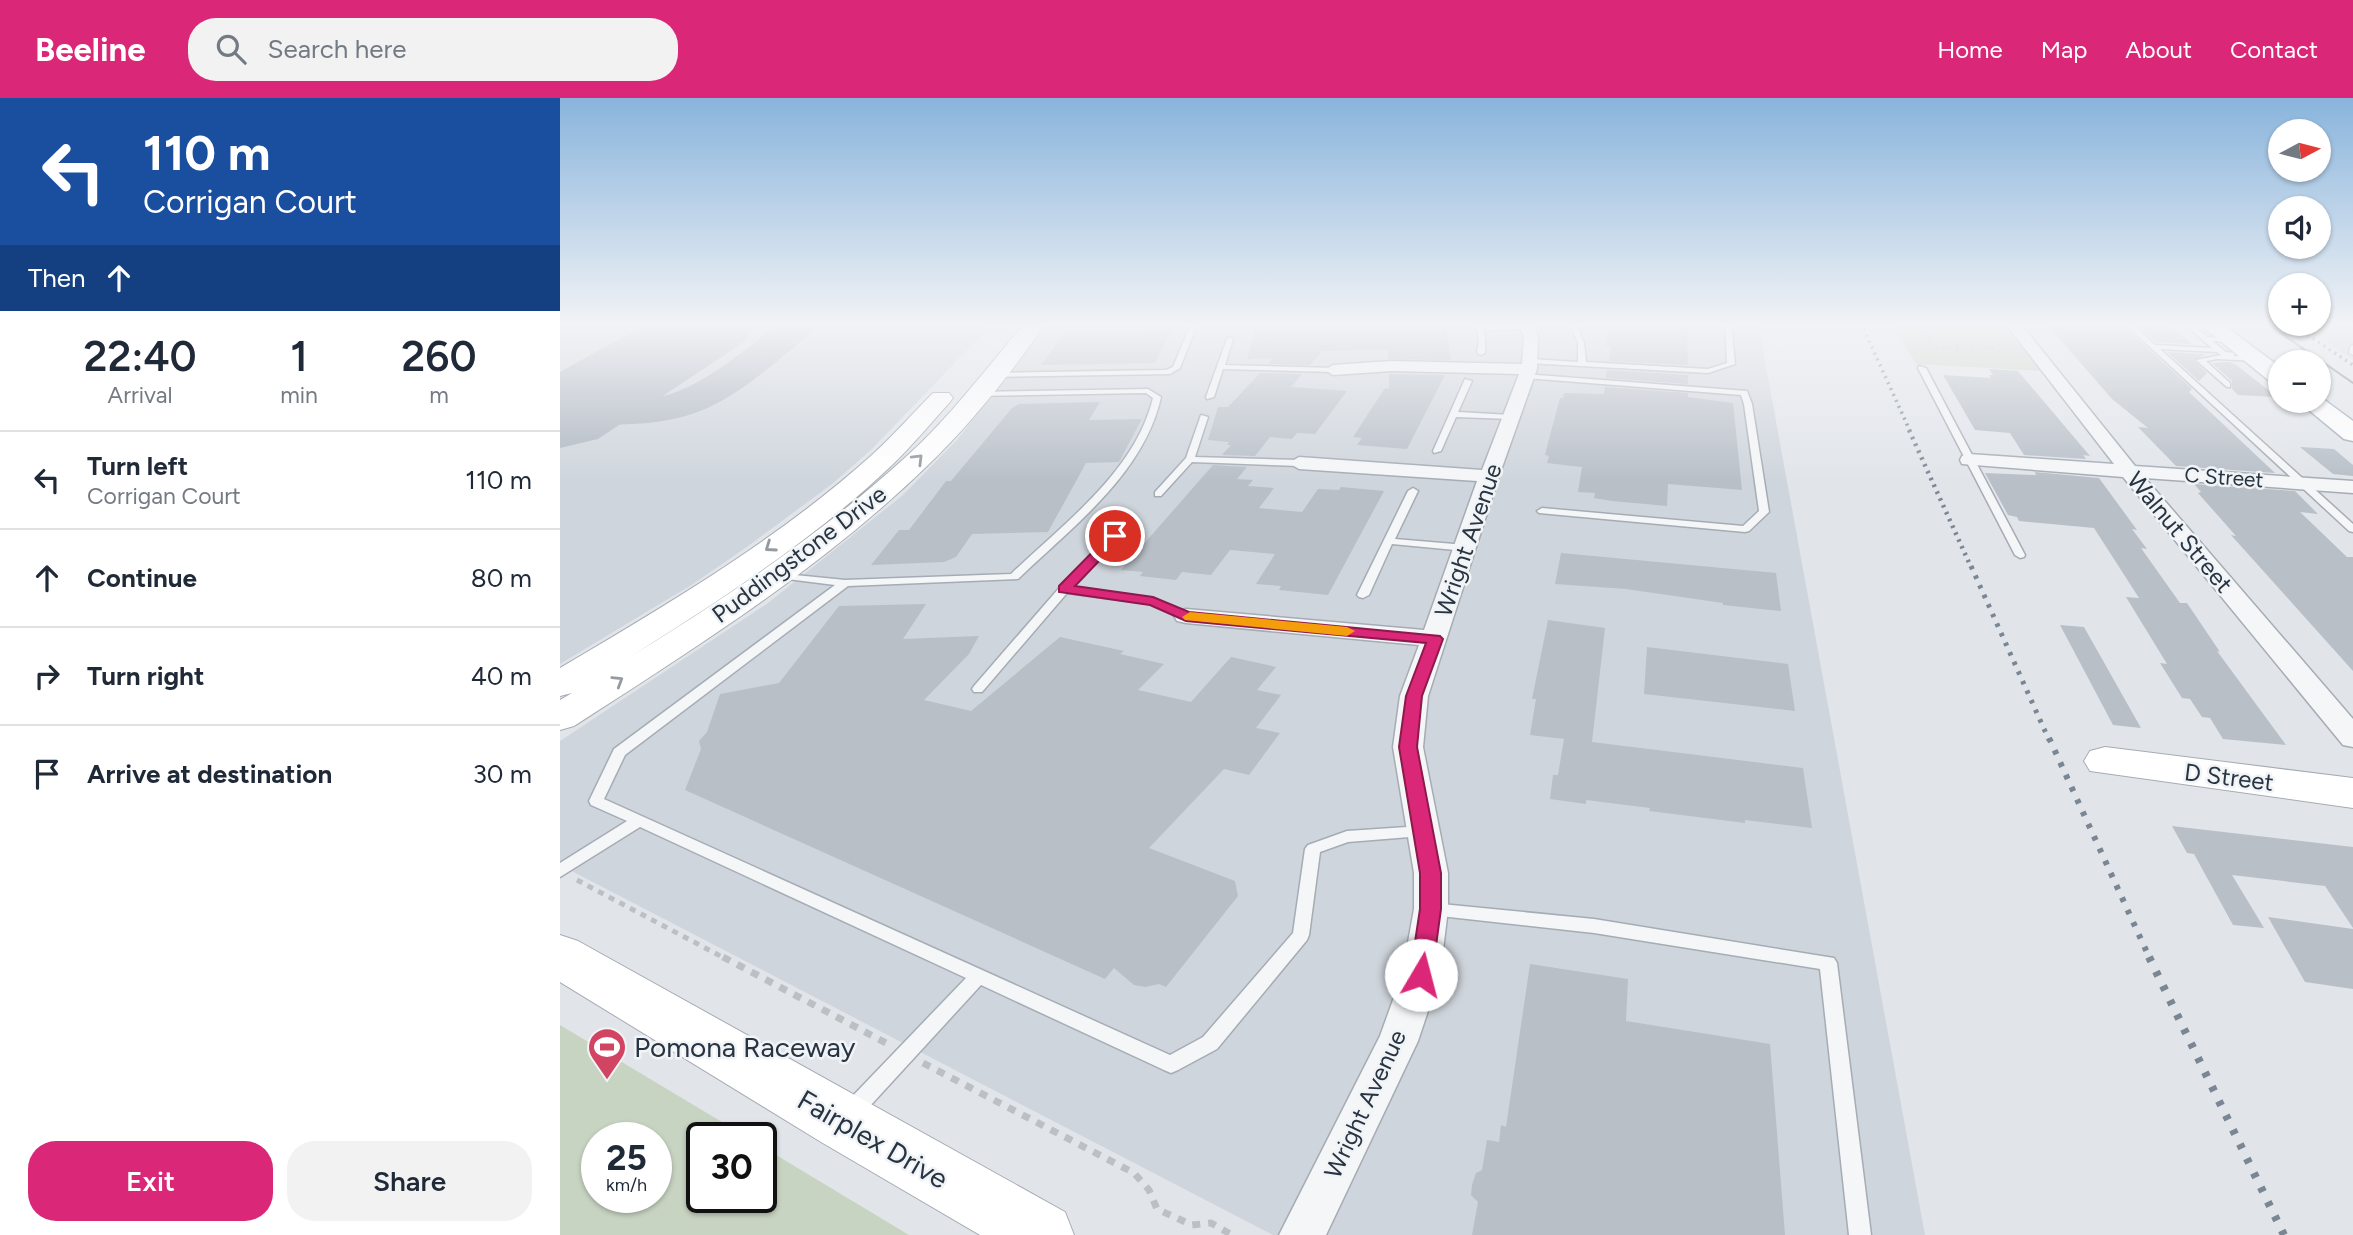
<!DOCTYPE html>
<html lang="en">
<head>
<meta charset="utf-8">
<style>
  :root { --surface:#fff; --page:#f2f2f3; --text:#1f2937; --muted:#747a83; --line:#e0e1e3; --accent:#db2777 }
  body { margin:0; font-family:Figtree,sans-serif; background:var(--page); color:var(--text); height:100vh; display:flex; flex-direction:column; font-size:26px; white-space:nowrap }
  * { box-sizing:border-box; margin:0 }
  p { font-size:23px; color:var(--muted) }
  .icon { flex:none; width:38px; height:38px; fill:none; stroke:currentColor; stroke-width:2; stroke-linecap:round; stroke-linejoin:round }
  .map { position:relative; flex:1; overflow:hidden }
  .side { display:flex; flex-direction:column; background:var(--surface); width:560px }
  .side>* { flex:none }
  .banner { background:#1a4fa0; color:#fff; overflow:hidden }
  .needle { width:46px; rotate:83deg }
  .fabs { position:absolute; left:1708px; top:21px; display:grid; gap:14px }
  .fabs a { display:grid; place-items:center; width:63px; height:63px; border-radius:50%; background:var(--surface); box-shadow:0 2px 5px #0004; font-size:35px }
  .speed { position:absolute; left:21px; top:1024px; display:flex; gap:14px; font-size:35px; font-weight:700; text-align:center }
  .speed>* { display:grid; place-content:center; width:91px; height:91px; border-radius:50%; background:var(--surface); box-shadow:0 2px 5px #0004; line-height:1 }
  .speed small { font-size:18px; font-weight:400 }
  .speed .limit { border:4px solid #111; border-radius:10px; background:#fff; color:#111 }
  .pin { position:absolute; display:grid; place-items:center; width:60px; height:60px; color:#fff; margin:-30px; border:4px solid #fff; border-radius:50%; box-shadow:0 2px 7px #0007 }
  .me { position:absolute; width:77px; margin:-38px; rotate:8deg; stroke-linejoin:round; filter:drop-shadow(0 0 5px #0008) }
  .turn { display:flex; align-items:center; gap:24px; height:147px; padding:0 28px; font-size:32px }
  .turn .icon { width:91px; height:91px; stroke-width:2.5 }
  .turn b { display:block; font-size:49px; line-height:60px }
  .then { display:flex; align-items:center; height:66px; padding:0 28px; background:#0003; gap:14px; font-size:26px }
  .eta { display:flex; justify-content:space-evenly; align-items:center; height:119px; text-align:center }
  .eta b { font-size:42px; font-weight:600; line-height:49px }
  .primary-button { display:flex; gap:14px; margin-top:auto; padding:14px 28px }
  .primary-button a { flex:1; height:80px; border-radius:28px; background:var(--accent); color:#fff; font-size:28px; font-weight:600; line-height:80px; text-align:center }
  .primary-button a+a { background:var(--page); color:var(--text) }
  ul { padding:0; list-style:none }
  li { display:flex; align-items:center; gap:21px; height:98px; padding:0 28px; border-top:2px solid var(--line) }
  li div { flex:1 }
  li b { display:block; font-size:26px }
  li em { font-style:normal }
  header { display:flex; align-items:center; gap:42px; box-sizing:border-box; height:98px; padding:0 35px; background:var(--accent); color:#fff }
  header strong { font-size:33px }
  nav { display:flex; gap:38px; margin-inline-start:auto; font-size:24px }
  .search { width:490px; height:63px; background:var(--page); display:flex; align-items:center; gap:18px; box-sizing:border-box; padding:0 24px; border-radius:28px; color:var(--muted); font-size:26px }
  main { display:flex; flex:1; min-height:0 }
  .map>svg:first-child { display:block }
</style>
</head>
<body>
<header>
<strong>Beeline</strong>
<div class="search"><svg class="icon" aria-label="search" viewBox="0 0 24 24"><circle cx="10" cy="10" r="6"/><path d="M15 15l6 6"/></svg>Search here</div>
<nav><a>Home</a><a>Map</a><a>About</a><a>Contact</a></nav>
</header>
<main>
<section class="side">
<div class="banner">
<div class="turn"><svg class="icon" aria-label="left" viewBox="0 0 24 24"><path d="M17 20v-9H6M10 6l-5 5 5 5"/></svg><div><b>110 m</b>Corrigan Court</div></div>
<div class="then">Then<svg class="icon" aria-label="ahead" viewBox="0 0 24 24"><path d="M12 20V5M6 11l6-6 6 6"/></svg></div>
</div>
<div class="eta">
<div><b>22:40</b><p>Arrival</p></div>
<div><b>1</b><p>min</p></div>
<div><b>260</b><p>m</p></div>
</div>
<ul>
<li><svg class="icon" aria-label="left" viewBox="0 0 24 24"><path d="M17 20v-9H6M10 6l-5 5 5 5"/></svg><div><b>Turn left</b><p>Corrigan Court</p></div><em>110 m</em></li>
<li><svg class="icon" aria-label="ahead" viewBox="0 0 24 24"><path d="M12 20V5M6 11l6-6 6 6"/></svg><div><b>Continue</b></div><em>80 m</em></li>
<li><svg class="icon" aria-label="right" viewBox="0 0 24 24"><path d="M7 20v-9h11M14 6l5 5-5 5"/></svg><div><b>Turn right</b></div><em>40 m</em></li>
<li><svg class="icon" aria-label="arrive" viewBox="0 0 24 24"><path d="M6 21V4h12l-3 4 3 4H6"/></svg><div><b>Arrive at destination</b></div><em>30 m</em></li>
</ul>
<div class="primary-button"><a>Exit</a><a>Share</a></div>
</section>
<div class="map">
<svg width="1793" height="1137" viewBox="0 0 1793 1137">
  <rect width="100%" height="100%" fill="#e1e5ea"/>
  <path fill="#cfd5dc" d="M0 225H433L312 351 272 386 191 446 133 486 0 566Z
    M488 225H1198L1365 1137H713L0 767V643L208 505 343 397 397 342Z
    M1743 229 1793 231V262Z"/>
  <path fill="#c8d4c2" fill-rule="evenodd" d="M1332 225H1441L1481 273 1356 266Z
    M0 927 187 1039 142 1040V1099H201V1048L349 1137H0ZM37 1040H96V1099H37Z"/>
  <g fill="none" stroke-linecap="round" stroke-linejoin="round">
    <path stroke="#9cb5cb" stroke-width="4.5" d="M1752 226 1793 228"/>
    <path fill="#aeb6bf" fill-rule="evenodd" d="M220 225H260L255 232C218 261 180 299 135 315 92 330 45 326 0 327V301C34 301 74 306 107 297 148 285 186 250 220 225Z"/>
    <path fill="#aeb6bf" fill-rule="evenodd" d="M88 225H197L184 244 38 341 0 350V274Z"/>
  </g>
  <path fill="#b8bfc7" d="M697 225H745L744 228 885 225 891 262 828 261V252L762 253 750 267 708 266 713 260 687 261Z
    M1051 225H1127L1128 267 1049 263 1051 248H1046Z
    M1486 225 1564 228 1632 291 1629 294 1715 375 1616 368 1578 329 1588 330 1552 301Z
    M1575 225H1606L1632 246 1596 244Z
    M611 233 595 265 481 267 504 235Z
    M1607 254 1643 256 1645 257 1633 262 1647 275 1639 283Z
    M1669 264 1675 266 1717 299 1678 297 1672 291V283L1652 265Z
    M1429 271 1458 273 1530 358 1523 357 1526 361 1464 357 1450 335 1415 332 1383 277 1431 280 1429 277H1433Z
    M1047 272 1128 277V286L1046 280Z
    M700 275 742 276 731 289 787 293 755 336 737 335 732 341 710 339 695 358 662 357 671 347H667L669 344 648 342 658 309H668Z
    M829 276 885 277 847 351 797 347 802 340 793 339 825 290 829 291Z
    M1045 289 1128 295V299L1173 305 1182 392 1108 386 1107 408 1052 403 1034 400 1035 395 1018 394 1022 369 987 365 989 358 985 357 989 341 1000 300H1003L1004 295 1044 296Z
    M540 304 529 322 582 321 559 364 526 365 488 434 412 436 396 459 384 464 311 467 339 432H349L386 383H391L452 310 459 306Z
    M1740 349 1774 351 1793 367V378L1773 376Z
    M653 367 687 369 677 381 693 382 688 388 714 390 699 410 742 414 758 391 779 392 781 389 824 393 768 497 719 492 721 488 696 486 715 456 670 452 651 477 622 474 616 482 580 478 583 474 561 472Z
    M1475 374 1539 380 1577 432 1572 431 1587 451 1581 450 1620 505H1627L1660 554 1657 553 1726 647 1663 641 1650 620 1642 619 1630 601 1622 600 1600 565 1607 566 1566 499 1579 500 1534 430 1459 423 1457 419 1448 417 1425 375 1476 377Z
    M1634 386 1735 393 1758 416 1740 414 1787 459H1793V573L1671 437 1676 438 1638 395 1641 394Z
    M1001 455 1216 475 1221 513 1163 507V505L1066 491 995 486Z
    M366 506 343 541 419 538 409 556 364 602 411 613 500 539 564 553 560 556 604 566 578 592 631 604 671 559 716 569 697 592 721 597 696 630 720 635 689 677 664 671 589 750 675 783 678 798 606 889 599 886 585 889 574 887 554 870 545 881 125 692 141 651 139 643 147 634 160 596 219 585 279 508Z
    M988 522 1045 530 1032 644 1243 670 1252 730 1185 722V725L1089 713 1090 710 1026 702V706L990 701 993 677H998L1004 641 970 637 976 601H972Z
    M1500 527 1524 529 1581 630 1553 627Z
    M1087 549 1228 566 1235 613 1084 596Z
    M1612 728 1793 749V830L1765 788 1672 777 1704 830 1673 827 1634 756 1627 755Z
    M1708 819 1793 831V891L1745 884Z
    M970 866 1068 881 1066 923 1210 946 1225 1137H912L918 1104 911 1097 912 1087 916 1075 922 1072 927 1042 939 1044 941 1027 946 1029Z"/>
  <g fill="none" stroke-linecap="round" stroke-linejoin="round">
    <defs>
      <path id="lane" d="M599 225 596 227 475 229 472 227 475 225Z
        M623 225 637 227 620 270 610 276 432 279 428 277 432 275 606 272 613 269 630 228Z
        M915 225H921L922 228 966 227 969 229 966 231 923 232 925 240V255L921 257 917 255 919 240Z
        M1010 225H1016L1024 245 1026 264 1148 271 1167 265 1165 225H1171L1175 266 1148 275 967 265 966 263 970 261 1018 264V245Z
        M1564 225H1571L1595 247 1652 250 1623 225H1630L1647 239 1672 241 1673 242 1670 244 1652 243 1666 254 1674 255V258L1699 259 1700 261 1696 263 1657 261 1646 263 1670 285V289H1667L1636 262 1661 257 1657 254 1600 251 1793 426V434L1789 433Z
        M670 239 673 241 665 267 773 270 777 272 773 274 663 271 654 299 647 301 646 299 667 241Z
        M1793 247V257L1789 255 1790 249Z
        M1359 268 1366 270 1465 457 1464 459 1460 460 1455 457 1358 270Z
        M963 276 1187 293 1192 306 1209 414 1189 433 1185 434 979 415 977 413 982 410 1183 428 1199 413 1184 306 1181 297 966 280H963Z
        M905 281 912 283 898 314 951 317 955 319 951 321 896 319 881 353 874 355 873 353Z
        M588 291 601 299C584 376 512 429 458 481L288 488 65 657 44 701 610 957 643 939 733 835 745 751 748 747 787 733 862 728 867 729 869 733 867 737 862 738 788 744 760 754 749 837 747 842 657 951 618 972 611 975 604 972 421 887 299 1020 292 1022 285 1020 282 1013 285 1006 406 880 80 729 0 779V765L67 723 31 707 29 703 54 651 275 487 219 480 215 479 214 477 215 475 285 482 451 476C504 425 575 374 593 300L586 295 416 298 412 296 413 294Z
        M641 317 648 319 635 359 739 362 743 365 739 368 632 364 601 398H595V394L626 360Z
        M853 390 858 393 835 441 906 447 911 450 906 453 832 446 809 497 803 500 799 499 797 497 848 393Z
        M555 435 560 438 559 440 512 489 593 500 630 516 632 518 630 520H622L590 506 507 495 422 594H414L412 591 414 588 500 489 551 436Z
        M871 805 1034 821 1274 860 1277 865 1311 1137H1289L1260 871 1034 835 871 817 865 816 863 811 865 806Z"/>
      <path id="street" d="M958 225H972L978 238 977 271 939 378 868 598 863 649 888 775V811L880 877 858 943 766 1137H719L820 938 842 877 854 811V775L833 649 840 598 859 547 626 525 617 523 614 518 617 513 626 511 864 532 917 383 739 371 729 365 739 359 922 372 959 276 832 273 773 277 765 272 773 267 832 263 962 266 964 238Z
        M1445 225H1460L1575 368 1793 383V395L1585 380 1793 621V649L1783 647 1563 379 1402 366 1400 362 1402 358 1409 356 1554 366Z"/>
      <path id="secondary" d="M465 225H486C451 275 411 326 367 368 262 470 137 549 14 628L0 632V602L12 595 0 598V570C108 506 219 441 313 356 334 337 353 315 373 295H389L393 300 389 305C370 326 352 348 331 368 250 445 154 506 60 565 161 503 261 437 349 356 392 317 427 269 465 225Z
        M1545 649 1793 680V710L1530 673 1524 663 1530 653Z
        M0 837 18 843 505 1114 514 1137H420L261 1044 0 884Z"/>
      <path id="primary" d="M1638 225H1661L1720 269V287L1712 285Z
        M1759 298 1793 323V343L1784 341 1738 303H1759Z"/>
    </defs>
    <use href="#lane" stroke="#a6acb4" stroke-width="3"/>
    <use href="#street" stroke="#a6acb4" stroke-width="3"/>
    <use href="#secondary" stroke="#a6acb4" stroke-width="2"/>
    <use href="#primary" stroke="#a0aab6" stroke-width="3"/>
    <path stroke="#bbc0c5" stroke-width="2.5" stroke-dasharray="3.5 3.5" stroke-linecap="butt" d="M1385 225 1356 233 1369 240 1372 248 1400 252 1395 246 1431 250 1447 246"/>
    <path stroke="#bbc0c5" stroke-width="5" stroke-dasharray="6 6" stroke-linecap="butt" d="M17 782 166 861"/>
    <path stroke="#bbc0c5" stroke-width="7" stroke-dasharray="8 8" stroke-linecap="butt" d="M163 859 328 946
      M363 965 574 1075 589 1092 597 1111 632 1127 651 1125 672 1137"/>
    <use href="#lane" fill="#f4f6f8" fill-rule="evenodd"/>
    <use href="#street" fill="#f4f6f8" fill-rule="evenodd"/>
    <use href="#secondary" fill="#fff" fill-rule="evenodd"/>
    <use href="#primary" fill="#fff" fill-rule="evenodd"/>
    <path stroke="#7a8694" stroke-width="2" d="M1706 225 1793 285"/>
    <path stroke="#7a8694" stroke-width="3.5" stroke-dasharray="2 4.5" stroke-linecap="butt" d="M1301 225 1350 333
      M1731 226 1793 267"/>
    <path stroke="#7a8694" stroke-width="4.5" stroke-dasharray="2.5 5" stroke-linecap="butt" d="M1349 332 1411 469"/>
    <path stroke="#7a8694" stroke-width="5" stroke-dasharray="3.5 7" stroke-linecap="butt" d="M1411 468 1489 642"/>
    <path stroke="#7a8694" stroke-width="6" stroke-dasharray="4.5 9" stroke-linecap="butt" d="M1489 640 1590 861"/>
    <path stroke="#7a8694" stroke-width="8" stroke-dasharray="5 11" stroke-linecap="butt" d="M1589 859 1724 1137"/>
  </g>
  <defs><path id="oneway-chevron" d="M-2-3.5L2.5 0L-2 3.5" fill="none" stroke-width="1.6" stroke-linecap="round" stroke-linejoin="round" transform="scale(1.75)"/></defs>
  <g stroke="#949aa0">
    <use href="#oneway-chevron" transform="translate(358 361) rotate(-45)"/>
    <use href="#oneway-chevron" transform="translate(210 449) rotate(145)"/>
    <use href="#oneway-chevron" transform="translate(58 583) rotate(-32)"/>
  </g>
  <linearGradient id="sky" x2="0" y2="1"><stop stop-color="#89b4dc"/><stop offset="0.59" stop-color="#f2f3f6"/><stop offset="1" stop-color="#f2f3f6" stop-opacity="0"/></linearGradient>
  <rect width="1793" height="384" fill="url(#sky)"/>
  <path fill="#db2777" stroke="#8e194d" stroke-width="2" d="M555 434 560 436V441L515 488 593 499 629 514 880 538 883 541 862 598 857 649 881 775V811L872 877 869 884 861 886 853 884 850 877 860 811V775L839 649 846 598 866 545 626 523 590 507 499 494V488L550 436Z"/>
  <path fill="#f59e0b" d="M630 514 787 529 795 533 787 538 625 522 622 519Z"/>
  <defs>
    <symbol id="stadium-pin" viewBox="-11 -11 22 30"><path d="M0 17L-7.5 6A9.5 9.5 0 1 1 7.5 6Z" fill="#d14563" stroke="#f1f4f7"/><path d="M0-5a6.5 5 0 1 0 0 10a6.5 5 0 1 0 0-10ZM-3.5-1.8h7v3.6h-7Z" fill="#fff"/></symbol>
  </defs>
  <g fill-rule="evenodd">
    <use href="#stadium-pin" x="25" y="927" width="44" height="60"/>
  </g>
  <g text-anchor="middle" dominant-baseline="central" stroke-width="5" stroke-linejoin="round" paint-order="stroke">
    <g font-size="21" fill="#293442" stroke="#f1f4f7">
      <text transform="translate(1664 379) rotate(4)">C Street</text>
    </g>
    <g font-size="24" fill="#293442" stroke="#f1f4f7">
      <text transform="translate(1620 434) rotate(50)">Walnut Street</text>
      <text transform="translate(908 442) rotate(-71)">Wright Avenue</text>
      <text transform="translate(239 456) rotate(-37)">Puddingstone Drive</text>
      <text transform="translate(1669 679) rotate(7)">D Street</text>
      <text transform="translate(805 1006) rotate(-65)">Wright Avenue</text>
    </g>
    <g font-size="28" fill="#293442" stroke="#f1f4f7" text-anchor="start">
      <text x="74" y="949">Pomona Raceway</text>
    </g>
    <g font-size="28" fill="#293442" stroke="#f1f4f7">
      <text transform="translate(313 1041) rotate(30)">Fairplex Drive</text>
    </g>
  </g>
</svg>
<div class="fabs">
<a><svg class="needle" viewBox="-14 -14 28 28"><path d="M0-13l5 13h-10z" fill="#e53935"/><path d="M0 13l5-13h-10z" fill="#747a83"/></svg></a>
<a><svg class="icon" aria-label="sound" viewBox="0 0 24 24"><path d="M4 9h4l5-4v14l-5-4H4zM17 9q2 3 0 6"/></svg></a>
<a>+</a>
<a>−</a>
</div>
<div class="speed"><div>25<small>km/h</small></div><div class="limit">30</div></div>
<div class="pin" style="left:555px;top:438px;background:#d93025"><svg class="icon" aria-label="arrive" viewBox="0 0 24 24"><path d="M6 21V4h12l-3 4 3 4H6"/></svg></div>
<svg class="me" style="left:861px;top:877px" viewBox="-20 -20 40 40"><circle r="19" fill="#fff"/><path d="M0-13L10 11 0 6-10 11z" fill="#db2777"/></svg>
</div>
</main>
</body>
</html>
